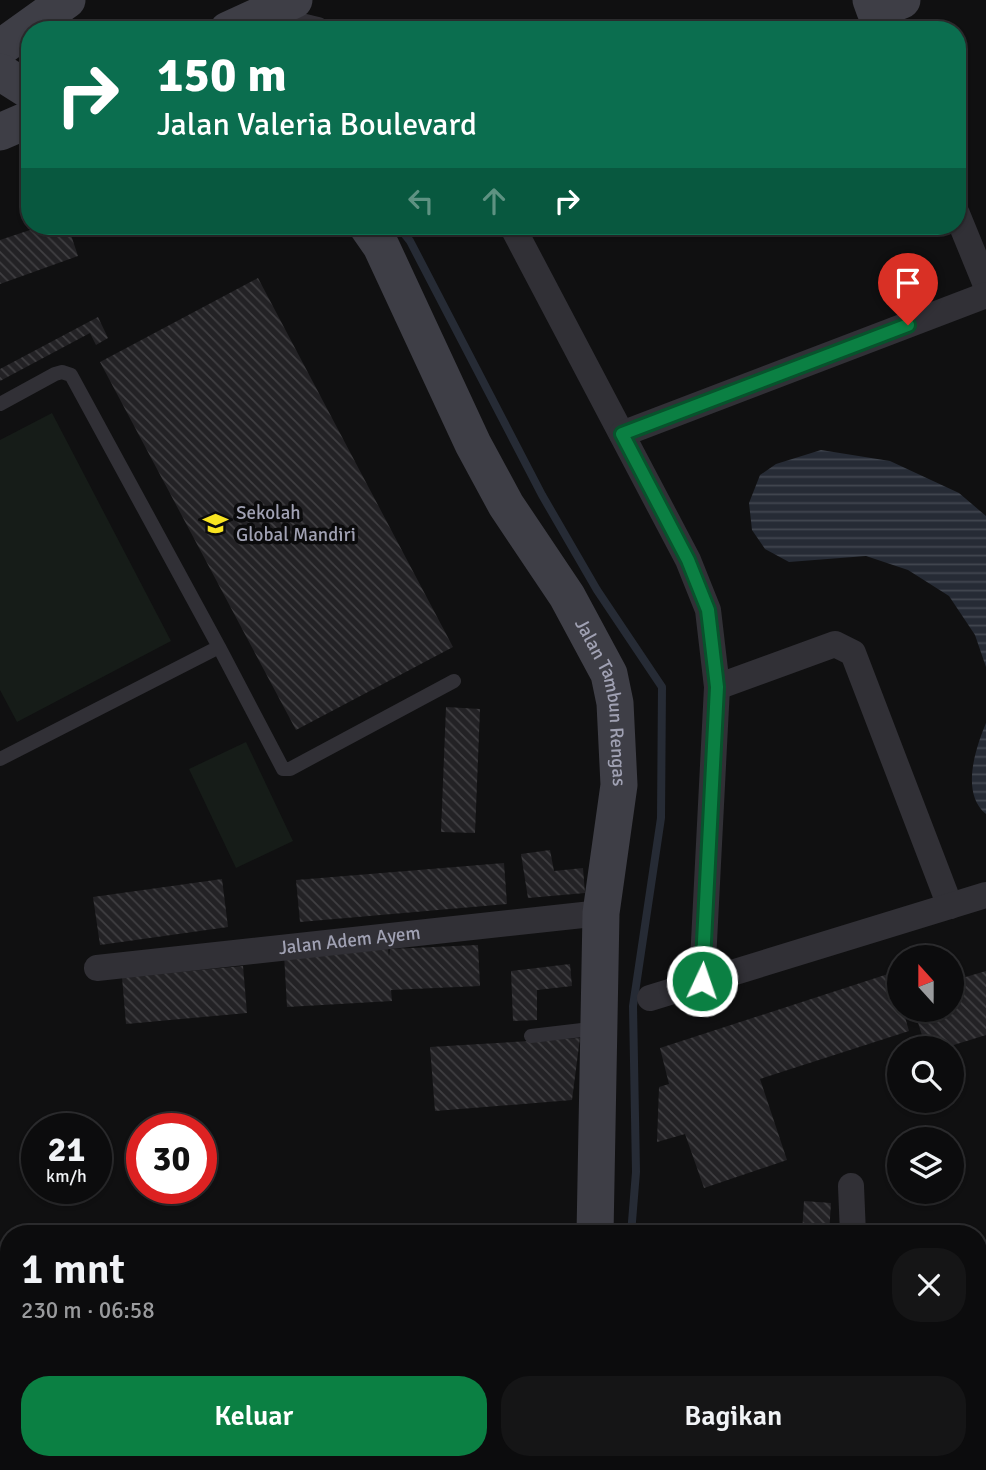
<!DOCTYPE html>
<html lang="id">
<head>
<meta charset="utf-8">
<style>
  :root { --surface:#0c0c0d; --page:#151516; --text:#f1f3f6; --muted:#9a9b9d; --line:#2c2c2e; --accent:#0b8043 }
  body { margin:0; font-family:Signika,sans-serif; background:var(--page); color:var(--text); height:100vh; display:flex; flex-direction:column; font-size:26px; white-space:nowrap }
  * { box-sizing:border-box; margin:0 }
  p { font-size:23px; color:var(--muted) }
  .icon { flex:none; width:38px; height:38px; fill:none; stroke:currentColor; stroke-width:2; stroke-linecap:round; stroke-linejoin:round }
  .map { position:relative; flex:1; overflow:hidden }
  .side { position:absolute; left:0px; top:1225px; width:987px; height:245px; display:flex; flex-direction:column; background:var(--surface); border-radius:28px 28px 0 0; box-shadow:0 2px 5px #0004,0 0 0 2px var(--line) }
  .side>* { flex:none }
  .guide { position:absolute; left:21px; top:21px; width:945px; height:214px; border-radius:28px; box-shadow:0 2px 5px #0004,0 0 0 2px var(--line); background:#0b6e4f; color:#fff; overflow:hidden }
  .needle { width:46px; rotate:339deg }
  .tools { position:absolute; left:887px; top:945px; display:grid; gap:14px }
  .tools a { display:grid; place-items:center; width:77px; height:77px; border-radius:50%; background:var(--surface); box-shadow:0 2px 5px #0004,0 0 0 2px var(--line); font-size:35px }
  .speed { position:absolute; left:21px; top:1113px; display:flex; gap:14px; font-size:35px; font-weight:700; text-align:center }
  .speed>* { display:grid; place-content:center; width:91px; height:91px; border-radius:50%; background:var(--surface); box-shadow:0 2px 5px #0004,0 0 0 2px var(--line); line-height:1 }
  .speed small { font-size:18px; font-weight:400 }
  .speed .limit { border:10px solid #d22; background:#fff; color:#111 }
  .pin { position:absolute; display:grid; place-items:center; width:60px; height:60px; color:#fff; margin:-72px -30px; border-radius:50% 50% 50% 0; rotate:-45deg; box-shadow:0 0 7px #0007 }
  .pin .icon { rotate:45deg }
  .me { position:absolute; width:77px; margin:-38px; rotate:3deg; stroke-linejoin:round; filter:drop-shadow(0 0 5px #0008) }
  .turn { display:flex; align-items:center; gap:24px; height:147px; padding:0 21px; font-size:32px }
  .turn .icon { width:91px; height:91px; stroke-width:2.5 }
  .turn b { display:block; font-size:49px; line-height:60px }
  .lanes { display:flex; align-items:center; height:66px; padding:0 21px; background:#0003; justify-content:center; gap:35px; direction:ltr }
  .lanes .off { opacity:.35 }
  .round { display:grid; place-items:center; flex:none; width:74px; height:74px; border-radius:28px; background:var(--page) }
  .headline { display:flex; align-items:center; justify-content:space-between; height:119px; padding:0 21px }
  h1 { font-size:42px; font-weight:600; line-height:52px }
  .cta { display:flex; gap:14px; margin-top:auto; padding:14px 21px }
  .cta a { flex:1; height:80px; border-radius:28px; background:var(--accent); color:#fff; font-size:28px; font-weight:600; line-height:80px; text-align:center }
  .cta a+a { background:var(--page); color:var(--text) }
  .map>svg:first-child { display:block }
</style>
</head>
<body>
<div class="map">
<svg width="986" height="1470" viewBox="0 0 986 1470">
  <defs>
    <pattern id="water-rules" width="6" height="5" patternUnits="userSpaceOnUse" patternTransform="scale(1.75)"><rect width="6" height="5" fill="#262b35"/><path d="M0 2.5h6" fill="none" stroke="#424750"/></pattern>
    <pattern id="building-back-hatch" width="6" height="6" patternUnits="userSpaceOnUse" patternTransform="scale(1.75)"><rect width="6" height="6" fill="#232225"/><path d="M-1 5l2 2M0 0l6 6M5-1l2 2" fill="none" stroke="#403f42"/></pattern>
  </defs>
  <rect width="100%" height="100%" fill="#101011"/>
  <path fill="#161c18" d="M52 413 171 641 17 722 0 690V440Z
    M246 742 293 841 236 868 189 769Z"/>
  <path fill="url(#water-rules)" d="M821 450 890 461 959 493 986 516V667L975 635 949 596 908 570 866 556 789 562 765 549 752 530 749 503 760 475 776 464Z
    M986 723V814C960 793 976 747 986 723Z"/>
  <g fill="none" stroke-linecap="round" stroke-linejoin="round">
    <path stroke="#262b35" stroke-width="8" d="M398 226 410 241 542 495 597 590 662 687 661 818 633 1006 636 1172 631 1234
      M613 1470 614 1461"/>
  </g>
  <path fill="url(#building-back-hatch)" d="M42 226H68L78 256 0 284V240Z
    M258 278 453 647 296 730 100 362Z
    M98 317 108 338 96 345 90 333 0 381V369Z
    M446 707 480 709 475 833 441 832Z
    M550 850 554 871 583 868 585 893 528 898 521 854Z
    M504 863 507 904 300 922 296 880Z
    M222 879 228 927 100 945 93 897Z
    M478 945 480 986 391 990 392 1001 287 1007 284 954 388 948 389 957 390 949Z
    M570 964 572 986 537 990V1020L513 1021 511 971Z
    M243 966 247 1013 126 1024 122 977Z
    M986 971V1035L944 1048H926L914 1010H952V981Z
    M891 973 900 1010H903L909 1031 760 1079 787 1160 704 1188 685 1134 657 1142 659 1087 669 1084 660 1048Z
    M580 1038 572 1100 435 1111 430 1047Z
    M804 1201 831 1203 829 1234H802Z
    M986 1299V1344L978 1347V1303Z
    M986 1363V1401L978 1404V1367Z
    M14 1461H133L110 1470H0V1466Z
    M284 1461H368L371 1470H262Z
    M786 1461H814L813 1470H785Z"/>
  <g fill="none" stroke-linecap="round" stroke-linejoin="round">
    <path stroke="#313036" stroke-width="14" d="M0 404 55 374 62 372 71 375 219 647 0 759
      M219 647 283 769H290L454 681
      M531 1036 599 1028"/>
    <g stroke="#313036" stroke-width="26">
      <path d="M259 16 317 30"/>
      <path d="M957 214 986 285"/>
      <path d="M512 226 688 560 708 610 717 687 702 981"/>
      <path d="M622 434 986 295"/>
      <path d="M717 687 835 644 853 653 950 906"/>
      <path id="s1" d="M97 968 601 913"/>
      <path d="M650 998 986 895"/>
      <path d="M851 1186 853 1234"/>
      <path d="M978 1280 986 1276"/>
      <path d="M978 1453 986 1450"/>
      <path d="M206 1470 229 1461"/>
      <path d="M659 1470 660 1461"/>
      <path d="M850 1470 851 1461"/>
      <path d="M941 1470 960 1461"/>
    </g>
    <g stroke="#3e3e46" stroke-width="37">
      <path d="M871 0 875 11 902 0"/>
      <path d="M228 30 294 0"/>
      <path d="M0 48 67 0"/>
      <path d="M0 72 30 91"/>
      <path d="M0 132 30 119"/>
      <path id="s2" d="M367 226 381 246 473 444 506 505 567 596 609 674 615 703 619 785 601 913 595 1234"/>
      <path d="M585 1470V1461"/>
    </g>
  </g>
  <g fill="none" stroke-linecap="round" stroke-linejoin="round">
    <defs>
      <path id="route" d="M702 981 717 687 708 610 688 560 622 434 908 325"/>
    </defs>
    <use href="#route" stroke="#07532c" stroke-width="18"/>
    <use href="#route" stroke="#0b8043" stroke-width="12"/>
  </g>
  <defs>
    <symbol id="school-bare" viewBox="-9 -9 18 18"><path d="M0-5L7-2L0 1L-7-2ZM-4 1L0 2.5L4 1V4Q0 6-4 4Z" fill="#f8e421" stroke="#0b0b0c" stroke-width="2.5" paint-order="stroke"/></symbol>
  </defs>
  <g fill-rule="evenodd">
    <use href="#school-bare" x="198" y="506" width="35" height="35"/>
  </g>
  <g text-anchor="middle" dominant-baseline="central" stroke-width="7" stroke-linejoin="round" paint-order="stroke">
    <g font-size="19" fill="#a0a1b3" stroke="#0b0b0c" text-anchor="start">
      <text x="236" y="513">Sekolah<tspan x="236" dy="22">Global Mandiri</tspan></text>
    </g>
    <g font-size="19" fill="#a0a1b3" stroke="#0b0b0c">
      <text stroke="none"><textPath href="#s2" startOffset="536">Jalan Tambun Rengas</textPath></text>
      <text stroke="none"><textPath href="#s1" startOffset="254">Jalan Adem Ayem</textPath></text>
    </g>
  </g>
</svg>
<div class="tools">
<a><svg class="needle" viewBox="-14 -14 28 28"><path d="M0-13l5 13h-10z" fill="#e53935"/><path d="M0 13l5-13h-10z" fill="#9a9b9d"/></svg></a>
<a><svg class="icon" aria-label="search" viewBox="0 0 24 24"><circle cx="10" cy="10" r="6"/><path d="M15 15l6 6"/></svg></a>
<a><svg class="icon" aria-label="layers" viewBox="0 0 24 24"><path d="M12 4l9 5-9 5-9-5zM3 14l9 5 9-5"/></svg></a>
</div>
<div class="speed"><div>21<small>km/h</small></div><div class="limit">30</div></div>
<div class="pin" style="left:908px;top:325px;background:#d93025"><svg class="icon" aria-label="arrive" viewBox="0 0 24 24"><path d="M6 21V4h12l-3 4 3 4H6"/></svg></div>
<svg class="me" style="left:702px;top:981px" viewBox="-20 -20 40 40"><circle r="17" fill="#0b8043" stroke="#fff" stroke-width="3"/><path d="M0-11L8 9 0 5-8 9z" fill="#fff"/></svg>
<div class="guide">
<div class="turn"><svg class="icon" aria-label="right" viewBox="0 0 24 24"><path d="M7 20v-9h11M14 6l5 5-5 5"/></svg><div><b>150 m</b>Jalan Valeria Boulevard</div></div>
<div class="lanes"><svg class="icon off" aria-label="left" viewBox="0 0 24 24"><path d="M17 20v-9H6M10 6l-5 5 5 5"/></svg><svg class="icon off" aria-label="ahead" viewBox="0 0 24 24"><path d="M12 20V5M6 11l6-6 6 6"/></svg><svg class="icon" aria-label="right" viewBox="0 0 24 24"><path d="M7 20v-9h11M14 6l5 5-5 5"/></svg></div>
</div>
<section class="side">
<div class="headline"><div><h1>1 mnt</h1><p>230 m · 06:58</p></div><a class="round"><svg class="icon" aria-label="close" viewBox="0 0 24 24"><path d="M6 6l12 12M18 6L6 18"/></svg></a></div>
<div class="cta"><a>Keluar</a><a>Bagikan</a></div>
</section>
</div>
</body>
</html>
